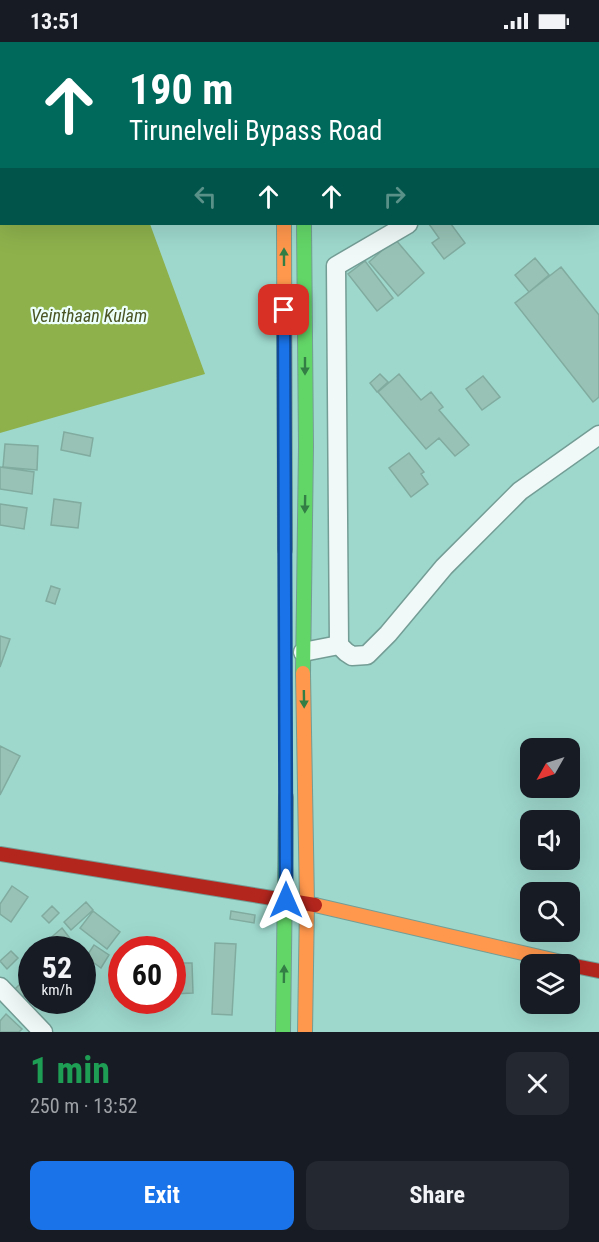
<!DOCTYPE html>
<html lang="en">
<head>
<meta charset="utf-8">
<style>
  :root { --surface:#171b24; --page:#242831; --text:#f1f3f6; --muted:#9ea1a6; --accent:#1a73e8 }
  body { margin:0; font-family:"Roboto Condensed",sans-serif; background:var(--page); color:var(--text); height:100vh; display:flex; flex-direction:column; font-size:22px; white-space:nowrap }
  * { box-sizing:border-box; margin:0 }
  p { font-size:20px; color:var(--muted) }
  .icon { flex:none; width:33px; height:33px; fill:none; stroke:currentColor; stroke-width:2; stroke-linecap:round; stroke-linejoin:round }
  .map { position:relative; height:990px; overflow:hidden }
  .sheet { display:flex; flex-direction:column; background:var(--surface); flex:1 }
  .sheet>* { flex:none }
  .banner { position:absolute; left:0px; top:0px; width:600px; height:183px; box-shadow:0 6px 24px #0002; background:#00695c; color:#fff; overflow:hidden }
  .needle { width:39px; rotate:231deg }
  .tools { position:absolute; left:520px; top:696px; display:grid; gap:12px }
  .tools a { display:grid; place-items:center; width:60px; height:60px; border-radius:12px; background:var(--surface); box-shadow:0 6px 24px #0002; font-size:30px }
  .speed { position:absolute; left:18px; top:894px; display:flex; gap:12px; font-size:30px; font-weight:700; text-align:center }
  .speed>* { display:grid; place-content:center; width:78px; height:78px; border-radius:50%; background:var(--surface); box-shadow:0 6px 24px #0002; line-height:1 }
  .speed small { font-size:15px; font-weight:400 }
  .speed .limit { border:9px solid #d22; background:#fff; color:#111 }
  .pin { position:absolute; display:grid; place-items:center; width:51px; height:51px; color:#fff; margin:-26px; border-radius:12px; box-shadow:0 3px 9px #0006 }
  .me { position:absolute; width:66px; margin:-33px; rotate:0deg; stroke-linejoin:round; filter:drop-shadow(0 0 4px #0008) }
  .turn { display:flex; align-items:center; gap:21px; height:126px; padding:0 30px; font-size:27px }
  .turn .icon { width:78px; height:78px; stroke-width:2.5 }
  .turn b { display:block; font-size:42px; line-height:51px }
  .lanes { display:flex; align-items:center; height:57px; padding:0 30px; background:#0003; justify-content:center; gap:30px; direction:ltr }
  .lanes .off { opacity:.35 }
  .round { display:grid; place-items:center; flex:none; width:63px; height:63px; border-radius:12px; background:var(--page) }
  .overview { display:flex; align-items:center; justify-content:space-between; height:102px; padding:0 30px }
  h1 { font-size:36px; font-weight:700; line-height:45px; color:#1e9e55 }
  .primary-button { display:flex; gap:12px; margin-top:auto; padding:12px 30px }
  .primary-button a { flex:1; height:69px; border-radius:12px; background:var(--accent); color:#fff; font-size:24px; font-weight:700; line-height:69px; text-align:center }
  .primary-button a+a { background:var(--page); color:var(--text) }
  .status { display:flex; justify-content:space-between; align-items:center; height:42px; padding:0 30px; background:var(--surface); direction:ltr }
  .status svg { height:16px; fill:currentColor }
  .map>svg:first-child { display:block }
</style>
</head>
<body>
<div class="status"><b>13:51</b><svg viewBox="0 0 49 12"><path d="M0 12V9h3v3zM5 12V6h3v6zM10 12V3h3v9zM15 12V0h3v12zM26 1h20v11H26zM47 4h2v5h-2z"/></svg></div>
<div class="map">
<svg width="599" height="990" viewBox="0 0 599 990">
  <rect width="100%" height="100%" fill="#9ed8cd"/>
  <path fill="#8eb14c" d="M0 0 102 1 2 2V182H150L205 332 0 391Z"/>
  <path fill="#97c2b5" stroke="#81ab9f" stroke-width="1.5" d="M186 0H252L253 2H185Z
    M429 182H451L465 201 444 217 432 201 439 196Z
    M395 197 424 231 398 254 369 220Z
    M535 216 549 233 529 250 515 233Z
    M365 219 393 256 377 269 348 232Z
    M561 225 599 273V355L593 360 515 261Z
    M380 332 388 340 377 350 370 341Z
    M399 332 421 358 431 350 443 365 439 368 469 403 455 414 439 396 426 407 378 350Z
    M483 334 500 355 482 368 466 347Z
    M64 390 93 396 90 414 61 408Z
    M5 402 38 404 37 428 3 425Z
    M409 411 424 430 421 432 428 442 411 455 389 426Z
    M0 425 34 430 32 452 0 447Z
    M54 457 81 461 78 486 51 483Z
    M0 462 27 466 24 487 0 483Z
    M51 544 60 547 55 562 46 559Z
    M0 594 10 597 0 625Z
    M0 704 20 714 0 753Z
    M12 844 28 855 11 880 0 872V862Z
    M86 860 93 868 71 888 64 880Z
    M52 864 59 871 49 881 42 874Z
    M93 869 120 890 107 907 80 886Z
    M231 869 255 873 254 881 230 877Z
    M62 886 72 899 62 908H55L47 899Z
    M215 901 236 902 232 973 212 972Z
    M94 903 109 913 101 926 86 915Z
    M11 909 18 916 7 927 0 919Z
    M172 921H192L193 951 172 952Z
    M20 942 28 950 20 958 12 950Z
    M6 972 22 987 19 990H0V979Z"/>
  <g fill="none" stroke-linecap="round" stroke-linejoin="round">
    <defs>
      <path id="street" d="M564 0V2
        M598 40H599
        M339 603 336 224 408 182
        M303 610 339 603 346 610 352 614 367 613 388 592 444 525 520 449 599 393
        M0 945 43 990"/>
      <path id="fast" d="M303 631 306 404 304 182
        M283 990 286 755"/>
      <path id="slow" d="M303 0V2
        M284 182 285 508
        M303 631 307 861 305 990
        M315 863 570 922"/>
      <path id="jam" d="M0 812 315 863
        M570 923 599 929"/>
    </defs>
    <use href="#street" stroke="#739d95" stroke-width="21"/>
    <use href="#fast" stroke="#739d95" stroke-width="16"/>
    <use href="#slow" stroke="#739d95" stroke-width="16"/>
    <use href="#jam" stroke="#739d95" stroke-width="16"/>
    <use href="#street" stroke="#f0f9f8" stroke-width="18"/>
    <use href="#fast" stroke="#63d668" stroke-width="14"/>
    <use href="#slow" stroke="#ff974d" stroke-width="14"/>
    <use href="#jam" stroke="#b3261e" stroke-width="14"/>
  </g>
  <defs><path id="oneway-solid" d="M-6-.8H1V-3.2L6.5 0L1 3.2V.8H-6Z" transform="scale(1.5)"/></defs>
  <g fill="#327e44">
    <use href="#oneway-solid" transform="translate(284 215) rotate(-90)"/>
    <use href="#oneway-solid" transform="translate(305 324) rotate(90)"/>
    <use href="#oneway-solid" transform="translate(305 462) rotate(91)"/>
    <use href="#oneway-solid" transform="translate(304 657) rotate(89)"/>
    <use href="#oneway-solid" transform="translate(284 932) rotate(-89)"/>
  </g>
  <g fill="none" stroke-linecap="round" stroke-linejoin="round">
    <defs>
      <path id="route" d="M284 268 286 858"/>
    </defs>
    <use href="#route" stroke="#114b97" stroke-width="15"/>
    <use href="#route" stroke="#1a73e8" stroke-width="10"/>
  </g>
  <g text-anchor="middle" dominant-baseline="central" stroke-width="4.5" stroke-linejoin="round" paint-order="stroke">
    <g font-size="18" font-style="italic" fill="#4b5625" stroke="#ecfffa">
      <text x="89" y="273">Veinthaan Kulam</text>
    </g>
  </g>
</svg>
<div class="tools">
<a><svg class="needle" viewBox="-14 -14 28 28"><path d="M0-13l5 13h-10z" fill="#e53935"/><path d="M0 13l5-13h-10z" fill="#9ea1a6"/></svg></a>
<a><svg class="icon" aria-label="sound" viewBox="0 0 24 24"><path d="M4 9h4l5-4v14l-5-4H4zM17 9q2 3 0 6"/></svg></a>
<a><svg class="icon" aria-label="search" viewBox="0 0 24 24"><circle cx="10" cy="10" r="6"/><path d="M15 15l6 6"/></svg></a>
<a><svg class="icon" aria-label="layers" viewBox="0 0 24 24"><path d="M12 4l9 5-9 5-9-5zM3 14l9 5 9-5"/></svg></a>
</div>
<div class="speed"><div>52<small>km/h</small></div><div class="limit">60</div></div>
<div class="pin" style="left:284px;top:268px;background:#d93025"><svg class="icon" aria-label="arrive" viewBox="0 0 24 24"><path d="M6 21V4h12l-3 4 3 4H6"/></svg></div>
<svg class="me" style="left:286px;top:858px" viewBox="-20 -20 40 40"><path d="M0-17L14 15 0 8-14 15z" fill="#1a73e8" stroke="#fff" stroke-width="4"/></svg>
<div class="banner">
<div class="turn"><svg class="icon" aria-label="ahead" viewBox="0 0 24 24"><path d="M12 20V5M6 11l6-6 6 6"/></svg><div><b>190 m</b>Tirunelveli Bypass Road</div></div>
<div class="lanes"><svg class="icon off" aria-label="left" viewBox="0 0 24 24"><path d="M17 20v-9H6M10 6l-5 5 5 5"/></svg><svg class="icon" aria-label="ahead" viewBox="0 0 24 24"><path d="M12 20V5M6 11l6-6 6 6"/></svg><svg class="icon" aria-label="ahead" viewBox="0 0 24 24"><path d="M12 20V5M6 11l6-6 6 6"/></svg><svg class="icon off" aria-label="right" viewBox="0 0 24 24"><path d="M7 20v-9h11M14 6l5 5-5 5"/></svg></div>
</div>
</div>
<section class="sheet">
<div class="overview"><div><h1>1 min</h1><p>250 m · 13:52</p></div><a class="round"><svg class="icon" aria-label="close" viewBox="0 0 24 24"><path d="M6 6l12 12M18 6L6 18"/></svg></a></div>
<div class="primary-button"><a>Exit</a><a>Share</a></div>
</section>
</body>
</html>
